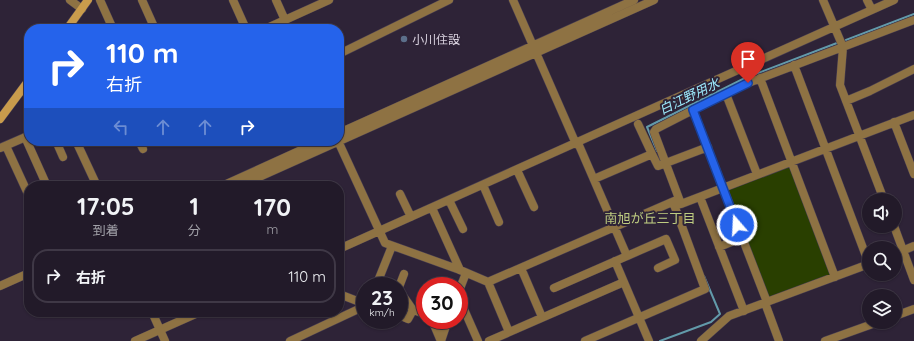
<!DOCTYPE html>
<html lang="ja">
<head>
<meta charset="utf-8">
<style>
  :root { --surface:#221a29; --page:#2e2735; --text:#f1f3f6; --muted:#a2a1a8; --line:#3f3846 }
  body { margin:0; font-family:Quicksand,"Noto Sans JP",sans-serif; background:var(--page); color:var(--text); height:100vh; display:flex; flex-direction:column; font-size:15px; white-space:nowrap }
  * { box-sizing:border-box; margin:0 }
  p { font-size:13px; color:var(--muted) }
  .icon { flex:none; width:22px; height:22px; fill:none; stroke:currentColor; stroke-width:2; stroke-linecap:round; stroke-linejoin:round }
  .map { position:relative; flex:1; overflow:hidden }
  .sheet { position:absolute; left:24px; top:181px; width:320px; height:136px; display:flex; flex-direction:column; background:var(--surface); border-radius:16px; box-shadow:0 1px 3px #0004,0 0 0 1px var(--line) }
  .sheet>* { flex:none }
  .banner { position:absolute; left:24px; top:24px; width:320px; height:122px; border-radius:16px; box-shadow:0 1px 3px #0004,0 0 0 1px var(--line); background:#2563eb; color:#fff; overflow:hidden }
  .tools { position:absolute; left:862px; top:193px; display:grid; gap:8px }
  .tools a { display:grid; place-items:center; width:40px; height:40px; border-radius:50%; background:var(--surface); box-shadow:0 1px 3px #0004,0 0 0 1px var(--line); font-size:20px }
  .speed { position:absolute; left:356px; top:277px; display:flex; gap:8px; font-size:20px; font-weight:700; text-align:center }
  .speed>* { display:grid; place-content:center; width:52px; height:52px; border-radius:50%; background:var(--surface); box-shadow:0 1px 3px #0004,0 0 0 1px var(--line); line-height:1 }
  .speed small { font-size:10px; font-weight:400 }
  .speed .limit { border:6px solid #d22; background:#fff; color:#111 }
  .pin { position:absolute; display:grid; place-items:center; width:34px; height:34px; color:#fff; margin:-41px -17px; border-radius:50% 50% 50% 0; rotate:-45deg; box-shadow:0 0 4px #0007 }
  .pin .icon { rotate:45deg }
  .me { position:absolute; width:44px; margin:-22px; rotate:341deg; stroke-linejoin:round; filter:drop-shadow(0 0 3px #0008) }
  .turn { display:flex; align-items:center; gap:14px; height:84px; padding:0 16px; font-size:18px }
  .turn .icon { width:52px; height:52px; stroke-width:2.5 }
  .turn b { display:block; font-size:28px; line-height:34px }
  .lanes { display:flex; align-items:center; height:38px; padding:0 16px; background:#0003; justify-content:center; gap:20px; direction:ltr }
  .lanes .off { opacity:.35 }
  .eta { display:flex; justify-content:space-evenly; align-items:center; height:68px; text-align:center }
  .eta b { font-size:24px; font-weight:700; line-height:28px }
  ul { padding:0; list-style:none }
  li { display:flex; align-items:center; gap:12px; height:54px; margin:0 8px 6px; padding:0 8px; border:2px solid var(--line); border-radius:16px }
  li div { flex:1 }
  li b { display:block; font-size:15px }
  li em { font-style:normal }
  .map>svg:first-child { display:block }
</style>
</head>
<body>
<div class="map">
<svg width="914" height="341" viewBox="0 0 914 341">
  <rect width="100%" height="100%" fill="#2e2337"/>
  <path fill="#293f00" d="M787 166 791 167 830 272 828 277 770 299 727 191 730 188Z"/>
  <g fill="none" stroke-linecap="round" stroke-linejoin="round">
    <path stroke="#629aaa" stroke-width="2" d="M846 40 914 14
      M657 151 647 127 745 78 837 43
      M660 341 711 322 720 314 704 276"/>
    <defs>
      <path id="minor" d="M70 0 82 9
        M100 0 113 29
        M142 0 155 29
        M233 0 246 29
        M276 0 289 29
        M513 0 576 144
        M823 0 843 47 840 85 884 200
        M867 0 872 10
        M265 29 329 0
        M339 54 449 0
        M794 65 869 264
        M760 78 835 277
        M726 94 757 174
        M846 101 870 91 914 69
        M693 110 656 129 654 132 681 204 914 115
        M894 122 914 174
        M638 124 652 154
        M339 133 634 0
        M25 137 47 186
        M56 141 63 157
        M139 141 143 149
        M338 141 385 243 460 270 488 282 679 199
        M6 146 29 196
        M0 148 28 136
        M517 170 534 207
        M594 179 652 154 658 166 708 147
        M483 185 499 222
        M222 186 321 141
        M239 186 654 0
        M400 194 411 217
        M700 197 744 311
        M449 200 463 229
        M432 208 460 270
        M894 226 914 280
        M719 247 741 238
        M339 249 894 0
        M895 254 914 246
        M627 256 666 239 675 260 658 268
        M615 261 649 341
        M521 268 542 317
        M488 282 509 332
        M0 286 29 273
        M376 286 392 246
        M399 287 404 274
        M554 288 627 256 578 143
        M399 290 413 310 425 314
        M459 291 466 273
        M339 294 365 304
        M459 298 478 341
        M767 302 693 110 748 83 914 20
        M765 303 779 341
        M399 315 408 319 413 310
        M895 316 914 309
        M432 320 440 339
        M135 341 200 312
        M290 341 365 306
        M441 341 448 320
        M489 341 624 282
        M585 341 705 289 673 202
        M701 341 729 316 869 264
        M825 341 878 322"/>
      <path id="tertiary" d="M22 90 29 95
        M76 141 97 186
        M152 312 165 341"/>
      <path id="secondary" d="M67 29 88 0
        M0 119 29 80"/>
    </defs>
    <use href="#minor" stroke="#493f52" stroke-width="9"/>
    <use href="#tertiary" stroke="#493f52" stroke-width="9"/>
    <use href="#secondary" stroke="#493f52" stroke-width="9"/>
    <use href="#minor" stroke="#8e7243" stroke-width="8"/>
    <use href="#tertiary" stroke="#8e7243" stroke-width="8"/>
    <use href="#secondary" stroke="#c99b4c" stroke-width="8"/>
  </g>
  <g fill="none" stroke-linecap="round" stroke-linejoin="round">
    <defs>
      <path id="route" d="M737 225 693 110 748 83"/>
    </defs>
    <use href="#route" stroke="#184099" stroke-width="10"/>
    <use href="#route" stroke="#2563eb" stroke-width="7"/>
  </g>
  <circle fill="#5c6f8a" stroke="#2e2337" stroke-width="1.5" cx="404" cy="39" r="4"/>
  <g text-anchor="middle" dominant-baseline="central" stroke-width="4" stroke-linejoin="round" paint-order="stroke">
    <g font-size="12" fill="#d8d1de" stroke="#2e2337" text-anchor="start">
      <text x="412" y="39">小川住設</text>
    </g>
    <g font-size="13" font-style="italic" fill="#9debfd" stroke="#2e2337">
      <text transform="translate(689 96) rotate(-26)">白江野用水</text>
    </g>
    <g font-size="13" fill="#bfcd81" stroke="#2e2337">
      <text x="650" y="218">南旭が丘三丁目</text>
    </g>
  </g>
</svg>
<div class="tools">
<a><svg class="icon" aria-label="sound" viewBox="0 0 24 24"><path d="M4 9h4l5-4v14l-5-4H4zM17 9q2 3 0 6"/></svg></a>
<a><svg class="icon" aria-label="search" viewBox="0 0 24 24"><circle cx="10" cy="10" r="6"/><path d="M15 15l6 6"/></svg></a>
<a><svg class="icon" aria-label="layers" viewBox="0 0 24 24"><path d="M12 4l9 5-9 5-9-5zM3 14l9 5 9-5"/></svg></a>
</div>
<div class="speed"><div>23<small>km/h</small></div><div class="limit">30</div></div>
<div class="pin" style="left:748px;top:83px;background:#d93025"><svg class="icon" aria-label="arrive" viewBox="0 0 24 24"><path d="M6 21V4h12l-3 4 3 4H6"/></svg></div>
<svg class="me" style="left:737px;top:225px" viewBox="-20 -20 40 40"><circle r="17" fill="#2563eb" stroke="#fff" stroke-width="3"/><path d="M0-11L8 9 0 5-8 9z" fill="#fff"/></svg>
<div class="banner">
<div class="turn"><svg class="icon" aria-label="right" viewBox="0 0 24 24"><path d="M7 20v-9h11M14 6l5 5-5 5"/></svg><div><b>110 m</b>右折</div></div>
<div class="lanes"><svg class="icon off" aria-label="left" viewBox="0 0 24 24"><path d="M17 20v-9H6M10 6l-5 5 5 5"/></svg><svg class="icon off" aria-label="ahead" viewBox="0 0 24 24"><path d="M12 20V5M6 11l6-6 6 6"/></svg><svg class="icon off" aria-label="ahead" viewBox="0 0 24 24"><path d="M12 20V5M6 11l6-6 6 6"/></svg><svg class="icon" aria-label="right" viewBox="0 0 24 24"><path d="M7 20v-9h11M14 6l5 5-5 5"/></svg></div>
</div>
<section class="sheet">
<div class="eta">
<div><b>17:05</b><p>到着</p></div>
<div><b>1</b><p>分</p></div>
<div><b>170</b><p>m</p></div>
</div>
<ul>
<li><svg class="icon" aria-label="right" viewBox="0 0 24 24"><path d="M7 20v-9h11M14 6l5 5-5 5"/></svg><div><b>右折</b></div><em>110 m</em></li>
</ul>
</section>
</div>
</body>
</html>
